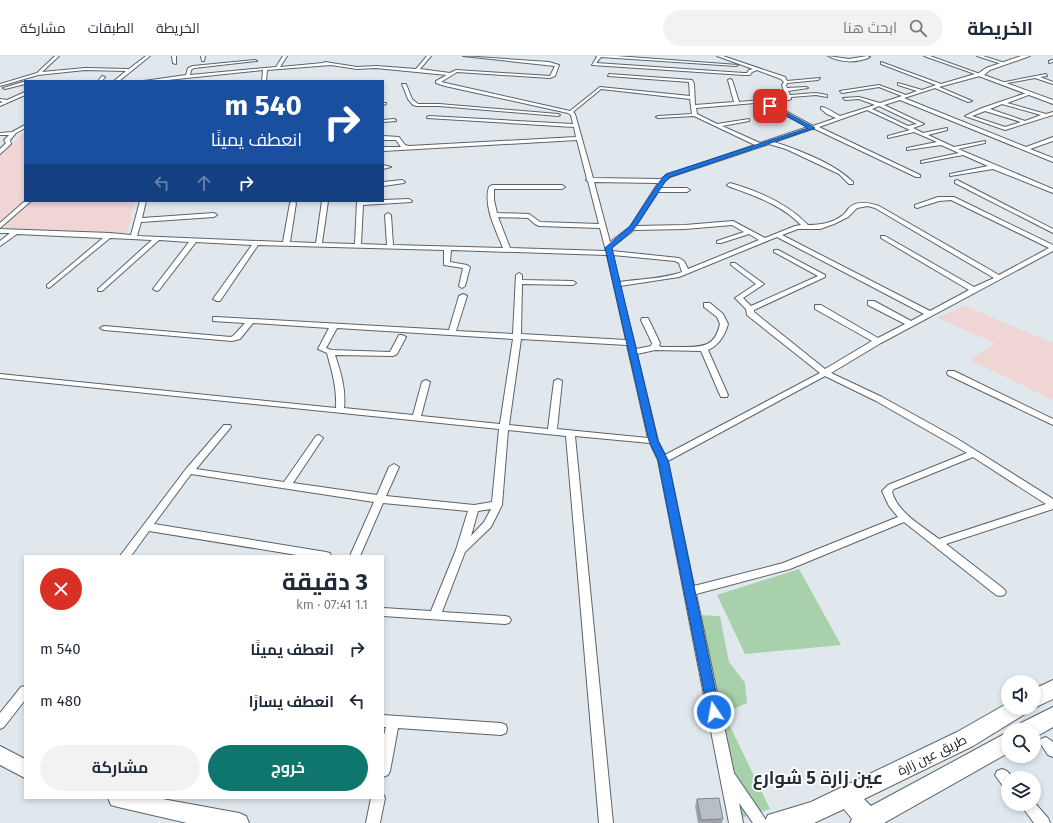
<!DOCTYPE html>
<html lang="ar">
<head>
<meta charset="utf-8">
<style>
  :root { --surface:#fff; --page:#f2f2f3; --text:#1f2937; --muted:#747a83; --line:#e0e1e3; --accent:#0f766e }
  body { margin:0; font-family:"Fira Sans",Cairo,sans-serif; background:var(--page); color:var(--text); direction:rtl; height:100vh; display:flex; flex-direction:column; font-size:15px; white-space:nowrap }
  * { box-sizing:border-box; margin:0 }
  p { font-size:13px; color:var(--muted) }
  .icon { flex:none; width:22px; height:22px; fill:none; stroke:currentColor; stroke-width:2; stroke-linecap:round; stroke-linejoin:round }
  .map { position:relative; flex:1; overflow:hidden; direction:ltr }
  .side { position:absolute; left:24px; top:499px; width:360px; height:244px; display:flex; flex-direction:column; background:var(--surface); border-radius:0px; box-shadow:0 2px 6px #0003; direction:rtl }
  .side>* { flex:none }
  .top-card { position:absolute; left:24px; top:24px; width:360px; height:122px; border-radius:0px; box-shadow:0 2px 6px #0003; direction:rtl; background:#1a4fa0; color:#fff; overflow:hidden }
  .buttons { position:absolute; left:1001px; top:619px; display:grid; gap:8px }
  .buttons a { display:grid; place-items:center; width:40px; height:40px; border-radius:50%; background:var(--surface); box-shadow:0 2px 6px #0003; font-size:20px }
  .pin { position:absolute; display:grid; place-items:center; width:34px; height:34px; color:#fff; margin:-17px; border-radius:8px; box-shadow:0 2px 6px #0006 }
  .me { position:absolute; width:44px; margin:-22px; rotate:348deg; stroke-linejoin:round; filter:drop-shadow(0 0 3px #0008) }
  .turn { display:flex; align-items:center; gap:14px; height:84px; padding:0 16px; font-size:18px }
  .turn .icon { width:52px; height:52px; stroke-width:2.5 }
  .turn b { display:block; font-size:28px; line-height:34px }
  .lanes { display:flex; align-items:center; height:38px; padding:0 16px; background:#0003; justify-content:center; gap:20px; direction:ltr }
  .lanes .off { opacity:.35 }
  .round { display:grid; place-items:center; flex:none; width:42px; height:42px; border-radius:21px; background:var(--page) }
  .summary { display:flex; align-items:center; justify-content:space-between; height:68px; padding:0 16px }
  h1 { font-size:24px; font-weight:700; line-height:30px }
  .button { display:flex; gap:8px; margin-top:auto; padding:8px 16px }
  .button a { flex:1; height:46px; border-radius:24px; background:var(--accent); color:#fff; font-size:16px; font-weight:700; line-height:46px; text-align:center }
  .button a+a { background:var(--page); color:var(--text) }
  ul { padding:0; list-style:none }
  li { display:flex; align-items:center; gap:12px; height:52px; padding:0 16px }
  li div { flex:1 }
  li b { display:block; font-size:15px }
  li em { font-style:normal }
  header { display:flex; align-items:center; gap:24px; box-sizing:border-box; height:56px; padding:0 20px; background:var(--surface); border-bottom:1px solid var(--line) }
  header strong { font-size:19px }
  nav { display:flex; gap:22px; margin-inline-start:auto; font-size:14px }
  .search { width:280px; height:36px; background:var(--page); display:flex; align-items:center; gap:10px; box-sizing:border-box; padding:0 14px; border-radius:22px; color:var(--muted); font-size:15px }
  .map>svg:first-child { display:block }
</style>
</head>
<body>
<header>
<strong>الخريطة</strong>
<div class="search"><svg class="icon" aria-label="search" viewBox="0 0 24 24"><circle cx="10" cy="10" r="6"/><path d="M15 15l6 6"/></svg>ابحث هنا</div>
<nav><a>الخريطة</a><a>الطبقات</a><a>مشاركة</a></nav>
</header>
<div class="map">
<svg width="1053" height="767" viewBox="0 0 1053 767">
  <rect width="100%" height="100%" fill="#e0e8ee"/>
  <path fill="#f0d5d5" d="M25 75V145H135L127 177 0 172V98Z
    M965 250 1053 287V344L970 304 995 287 937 262Z"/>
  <path fill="#a8d0ab" d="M799 513 841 589 745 598 717 539Z
    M697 559 720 560 729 606 745 627 747 647 729 655 727 664 770 753 741 762Z"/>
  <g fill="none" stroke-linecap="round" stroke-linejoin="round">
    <defs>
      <path id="street" d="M55 0H59L42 16 85 12 129 13 146 0H150L119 25H114L126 15 85 14 38 19 0 30V28L37 17Z
        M172 0H176V8L173 7Z
        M201 0H205L204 5H202Z
        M283 0H287L280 11 323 7 325 6 357 11 376 10 416 13 427 0H431L420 13 450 17 456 14 550 20 555 10 463 0 549 6 559 9 555 20 550 22 457 16 441 26 570 55 600 31 690 40 689 26 608 20 609 18 692 24 694 28 695 49 734 46 728 24 730 23 732 24 739 46 786 42 782 29 784 26 781 23 757 14 752 16 750 19H744L592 9 597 1 596 0H616L738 9 736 10 601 1 596 7 744 17H747L749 14 753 13 717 0H723L785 21 787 25 820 22 818 24 787 27 786 29 787 32 806 31 808 32 788 35 790 39 816 37 827 39V41L816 39 791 41V43L789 44 696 52 697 58 717 68 749 63V65L722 70 760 87 808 71 768 50V48H772L813 70 836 62 827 58 821 53V51C827 51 835 58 840 60L875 49 859 43 845 44 843 42 859 41 880 47 902 40 879 31 842 37 840 35 879 29 906 39 917 35 898 29V27L922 34 936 29 881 8V6L941 28 975 18 924 0H930L980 18V20L939 31 972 45 968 46 935 32 904 42 1026 91 1053 81V85L1030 93 1053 102V106L900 44 884 49 924 68 913 72 923 77 947 72V74L928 79 954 91 985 85V87L958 93 1053 133V137L993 113 950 120V118L988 110 963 99 921 107V105L959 97 941 89 907 94V92L937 86 914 76 888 82V80L910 74 867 54 819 71 920 119V121H916L815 73H812L774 86C799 94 835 108 853 126V128H849L839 118 786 93 769 88 670 121 664 126 660 132H687L690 134 687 136H658L636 170 685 169 733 165 765 182 795 170 801 169C781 148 754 140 728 130L727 129 730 127C758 135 787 147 808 169 820 169 833 167 843 159 846 157 847 154 849 152 857 144 870 147 879 150L999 219 1049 192 951 144 939 145 917 152 915 151V149L938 141H954L1053 189V195L881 287 831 317 882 341 956 382 1053 443V453L946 488 1004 533 1006 536 1004 539 1000 540 996 539 904 466 790 513 696 538 734 717 768 767H753L739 747 743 767H729L658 404 650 387 575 380 613 767H599L566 380 508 374 502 449 491 471 465 496 442 556 505 560 509 561 511 564 509 567 505 568 383 560V552L431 555 456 494 468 455 383 447 360 500H350L374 446 191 418 154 468 326 496 330 497 331 500H303L149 475 131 500H120L186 413 224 369H230L231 371 196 413 284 426 316 380 319 379 323 382 293 427 377 439 389 411 394 408 399 411 386 440 474 449 492 446 499 373 0 322V318L336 352C337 332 332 315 327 297L318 293 329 272 253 267 240 283 232 285 104 274 100 272 104 270 231 281 234 279 245 267 213 265V261H216L449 274 459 240 463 238 467 240 456 275 513 278 516 219 519 217 522 219V224L573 225 576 227 573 229 522 228 521 278 626 284 607 199 451 194 450 206 467 209 470 211 465 230 462 232 459 230 463 212 444 209V194L258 189 220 245H217L213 243 252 189 196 186 159 234 157 235 153 233 189 186 159 184 102 235H98V233L152 184 110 182 49 232 47 231V229L103 182 17 178 0 190V185L10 177H0V173L110 177 131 179 140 145H146L142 162 214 157 217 159 214 161 141 166 137 180 283 186 290 147 293 145 296 147 290 186 316 187 322 145H328L322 187 355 188 357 145 409 143 412 145 411 146 363 149 361 188 387 189 385 159 388 157 391 159 393 189 503 192C496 174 483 150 489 131L492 129H562L565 131 562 133H494V144L497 157 529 158 540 166 599 168 588 125 586 124 587 123 577 84 383 95V91H401L396 84H383V80L399 81 405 89 409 90 576 81 574 71 427 62V61L429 60 573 68 571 59 568 57 445 30 436 27V25L447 19 376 12 357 13 331 9 267 14 266 25H262L263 14 158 25H144L186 19 188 12 193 10 255 4 257 5 194 12 191 14 190 19 276 11ZM601 33 690 43 692 58 658 60 656 61 658 62 694 60 755 89 666 119 661 123 593 122 575 58 573 56ZM879 50 917 68 908 70 872 53ZM594 126 658 127 630 171 610 186ZM868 150 875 152 994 222 974 231 885 180H881V182L969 234 930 255 782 179 798 173H820L834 168 848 161 857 152ZM498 161 528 162 535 168 539 170 600 172 606 195 510 192ZM732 169 744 176 717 185V187H721L749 178 759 184 688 213 684 205 679 202 612 195 611 192 634 174 685 173ZM777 181 924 258 911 265 874 245H868V249L905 268 878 282 821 249H815V253L872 285 825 313 754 256V254L825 221V219L778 194H774V196L818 220 751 250 743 242 764 228 735 207H731V209L756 228 735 242 746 253 747 259 820 317 665 399 658 385 637 298 655 294 701 295 720 339 721 341H727L728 339 708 294C719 289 725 279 728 268L723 258 710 247H704V251L717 261 720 268C715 290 704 291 685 291 677 291 670 291 662 291L659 290 660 287 648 262H642L641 264 652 287 651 290 636 293 620 230 679 221ZM613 199 675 205 679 207 682 216C663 223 640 223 619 226ZM337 272 513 283 500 368 421 360 430 326 426 324 422 326 413 359 344 352C346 333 341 317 335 299L393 300 397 298 406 281 402 279H399L390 296 331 294 326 292ZM521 283 627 289 648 382 557 373 562 325 558 323 554 325 548 373 509 369ZM825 320 876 345 967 397 888 429 882 435 889 450 898 461 783 507 694 530 668 405ZM973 401 1046 448 939 483C922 470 898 457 892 436L894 433ZM491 453 484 466 471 480 478 455Z
        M828 0 849 3 867 0 870 1C858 7 840 7 828 0Z
        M977 0H983L1005 7 1002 8Z
        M1052 4H1053V6L1049 7V5Z
        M1046 18 1047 20 1040 21 1053 26V28L1035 22 1002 28 1000 27Z
        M102 20 105 21 102 25H98Z
        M23 26H25V28L5 33 3 32Z
        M402 28H406L412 43 418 48H439L558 58 560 59 558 60 439 50H417L413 49 408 43Z
        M25 36V39L0 50V47L3 46 0 45V43L7 44Z
        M1029 36 1031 38 1007 47 1046 58 1053 56V59L1005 74 965 60 982 52ZM1002 48 1041 59 1025 65 990 53ZM985 55 1021 66 1005 71 972 60Z
        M383 47H386V48L383 49Z
        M394 63 396 64V65L383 66V64Z
        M25 69V72L16 77 10 84 11 88 0 98V93L6 87 4 84 9 79H0V77L12 76Z
        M383 109 391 111 383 113Z
        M402 124 405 126 404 127 383 130V126Z
        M957 124 1053 173V177L955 127V125Z
        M25 145H31L0 172V167Z
        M948 315H954L1053 363V369L948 319 947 317Z
        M25 630V644L4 671 0 673V657L21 631Z
        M383 659 501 667 506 669 507 673 506 677 501 679 398 672 390 715 388 719 383 721V683L386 671H383Z
        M1046 681 1053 686V701L1048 699 1040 687 1041 683Z
        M1002 713 1007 715 1013 722H1008V732L1003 730 995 719 997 715Z
        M383 738 385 742 380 767H366L371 742H383Z
        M1034 746 1048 762 1050 767H1034L1020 748H1034Z"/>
      <path id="secondary" d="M1021 0H1030L990 14 984 19 1053 44V48L976 19 986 12Z
        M0 690 25 703V722L0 709Z
        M108 742H157L239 757 246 760 249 767H187L118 751 111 749Z"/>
      <path id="primary" d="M1053 624V643L1034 652V633Z
        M1008 647V652H1028L1025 658 973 690 864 743 871 750 1008 676V697L884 767H850L852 763 844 753 814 767H764L768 759 811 746 957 676Z
        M1053 651V671L1034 682V674H1018L1021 667Z"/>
    </defs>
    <use href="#street" stroke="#5c6368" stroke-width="2"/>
    <use href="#secondary" stroke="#5c6368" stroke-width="2"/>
    <use href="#primary" stroke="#5c6368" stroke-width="2"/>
    <use href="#street" fill="#fff" fill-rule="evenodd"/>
    <use href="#secondary" fill="#fff" fill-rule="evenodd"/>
    <use href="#primary" fill="#fff" fill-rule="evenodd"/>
  </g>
  <path fill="#9da3a9" d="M697 743 723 763 722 767H698L695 750Z"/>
  <path fill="#b7bec4" stroke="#808589" d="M719 742 723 763 701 764 697 743Z"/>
  <path fill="#1a73e8" stroke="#114b97" d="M769 49H772L815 72 670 121 665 126 634 173 612 192 658 385 668 404 720 656 718 660 714 661 709 660 708 656 658 404 649 385 605 192 630 170 660 125 666 118 808 72 769 50Z"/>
  <g text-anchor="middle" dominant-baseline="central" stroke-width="3.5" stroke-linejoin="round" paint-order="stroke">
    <g font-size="13" fill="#121416" stroke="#fff">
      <text transform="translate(932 699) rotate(-26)">طريق عين زارة</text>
    </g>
    <g font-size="18" font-weight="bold" fill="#262c31" stroke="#fff">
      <text x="818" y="722">عين زارة 5 شوارع</text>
    </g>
  </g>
</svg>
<div class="buttons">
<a><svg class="icon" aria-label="sound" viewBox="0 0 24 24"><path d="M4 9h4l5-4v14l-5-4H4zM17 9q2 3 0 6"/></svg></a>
<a><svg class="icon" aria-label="search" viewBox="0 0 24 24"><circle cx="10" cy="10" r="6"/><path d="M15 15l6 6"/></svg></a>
<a><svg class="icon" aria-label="layers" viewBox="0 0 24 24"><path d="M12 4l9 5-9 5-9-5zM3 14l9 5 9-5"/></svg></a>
</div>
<div class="pin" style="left:770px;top:50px;background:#d93025"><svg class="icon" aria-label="arrive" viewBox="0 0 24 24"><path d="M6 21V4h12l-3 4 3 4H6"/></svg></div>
<svg class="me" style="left:714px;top:656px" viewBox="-20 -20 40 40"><circle r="17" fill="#1a73e8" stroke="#fff" stroke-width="3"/><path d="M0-11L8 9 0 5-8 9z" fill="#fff"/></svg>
<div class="top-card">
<div class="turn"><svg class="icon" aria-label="right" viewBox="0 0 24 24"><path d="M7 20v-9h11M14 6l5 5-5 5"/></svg><div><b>540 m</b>انعطف يمينًا</div></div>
<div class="lanes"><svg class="icon off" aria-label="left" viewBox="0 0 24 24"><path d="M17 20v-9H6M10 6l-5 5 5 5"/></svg><svg class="icon off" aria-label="ahead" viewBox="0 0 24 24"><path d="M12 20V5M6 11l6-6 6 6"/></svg><svg class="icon" aria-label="right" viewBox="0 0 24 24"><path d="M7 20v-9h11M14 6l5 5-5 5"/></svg></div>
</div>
<section class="side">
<div class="summary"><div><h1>3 دقيقة</h1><p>1.1 km · 07:41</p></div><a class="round" style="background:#d93025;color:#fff"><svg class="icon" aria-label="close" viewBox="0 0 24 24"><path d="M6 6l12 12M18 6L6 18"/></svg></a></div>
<ul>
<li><svg class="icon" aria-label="right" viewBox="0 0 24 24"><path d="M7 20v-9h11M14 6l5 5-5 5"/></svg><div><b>انعطف يمينًا</b></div><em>540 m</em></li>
<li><svg class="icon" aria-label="left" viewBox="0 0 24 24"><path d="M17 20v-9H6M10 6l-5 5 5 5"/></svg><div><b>انعطف يسارًا</b></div><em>480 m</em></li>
</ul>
<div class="button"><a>خروج</a><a>مشاركة</a></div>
</section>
</div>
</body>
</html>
